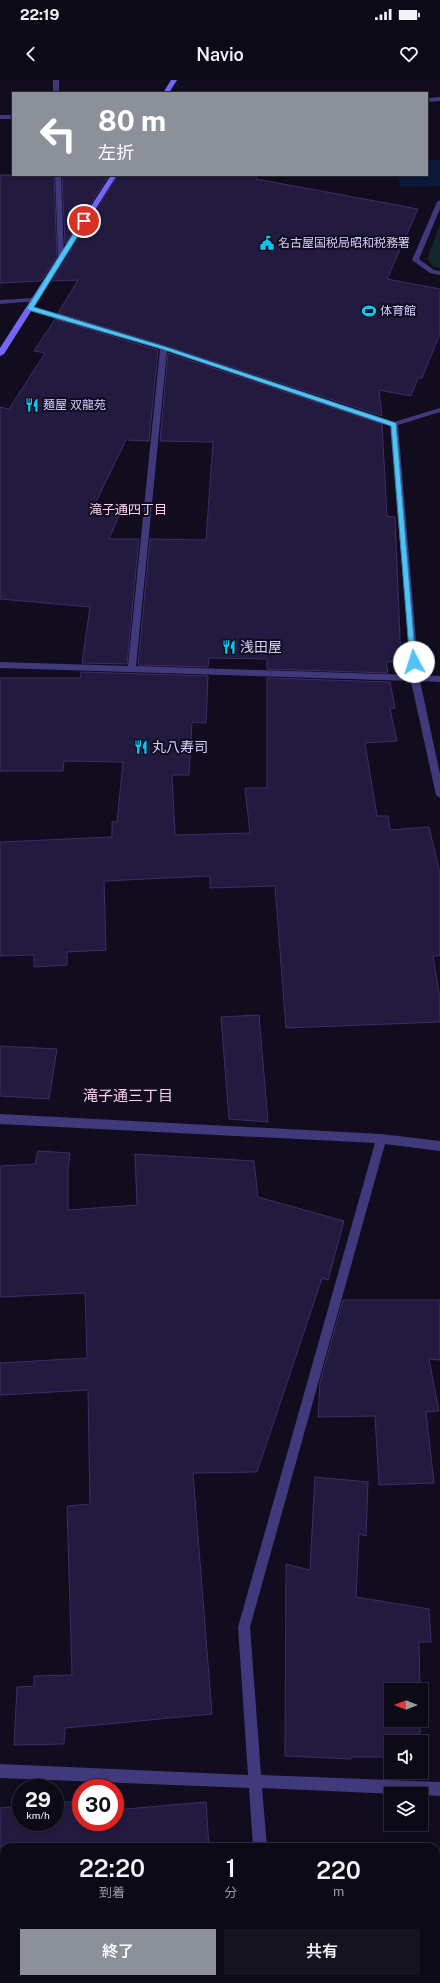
<!DOCTYPE html>
<html lang="ja">
<head>
<meta charset="utf-8">
<style>
  :root { --surface:#0d0a17; --page:#161320; --text:#f1f3f6; --muted:#9a9aa1; --line:#2d2b36; --accent:#8c9099 }
  body { margin:0; font-family:"Public Sans","Noto Sans JP",sans-serif; background:var(--page); color:var(--text); height:100vh; display:flex; flex-direction:column; font-size:15px; white-space:nowrap }
  * { box-sizing:border-box; margin:0 }
  p { font-size:13px; color:var(--muted) }
  .icon { flex:none; width:22px; height:22px; fill:none; stroke:currentColor; stroke-width:2; stroke-linecap:round; stroke-linejoin:round }
  .map { position:relative; flex:1; overflow:hidden }
  .details { position:absolute; left:0px; top:1763px; width:440px; height:140px; display:flex; flex-direction:column; background:var(--surface); border-radius:12px 12px 0 0; box-shadow:0 2px 6px #0003,0 0 0 1px var(--line) }
  .details>* { flex:none }
  .banner { position:absolute; left:12px; top:12px; width:416px; height:84px; border-radius:0px; box-shadow:0 2px 6px #0003,0 0 0 1px var(--line); background:#8c9099; color:#fff; overflow:hidden }
  .needle { width:26px; rotate:270deg }
  .controls { position:absolute; left:384px; top:1603px; display:grid; gap:8px }
  .controls a { display:grid; place-items:center; width:44px; height:44px; border-radius:0px; background:var(--surface); box-shadow:0 2px 6px #0003,0 0 0 1px var(--line); font-size:20px }
  .speed { position:absolute; left:12px; top:1699px; display:flex; gap:8px; font-size:20px; font-weight:700; text-align:center }
  .speed>* { display:grid; place-content:center; width:52px; height:52px; border-radius:50%; background:var(--surface); box-shadow:0 2px 6px #0003,0 0 0 1px var(--line); line-height:1 }
  .speed small { font-size:10px; font-weight:400 }
  .speed .limit { border:6px solid #d22; background:#fff; color:#111 }
  .pin { position:absolute; display:grid; place-items:center; width:34px; height:34px; color:#fff; margin:-17px; border:2px solid #fff; border-radius:50%; box-shadow:0 1px 4px #0007 }
  .me { position:absolute; width:44px; margin:-22px; rotate:355deg; stroke-linejoin:round; filter:drop-shadow(0 0 3px #0008) }
  .turn { display:flex; align-items:center; gap:14px; height:84px; padding:0 20px; font-size:18px }
  .turn .icon { width:52px; height:52px; stroke-width:2.5 }
  .turn b { display:block; font-size:28px; line-height:34px }
  .eta { display:flex; justify-content:space-evenly; align-items:center; height:68px; text-align:center }
  .eta b { font-size:24px; font-weight:600; line-height:28px }
  .button { display:flex; gap:8px; margin-top:auto; padding:8px 20px }
  .button a { flex:1; height:46px; border-radius:0px; background:var(--accent); color:#fff; font-size:16px; font-weight:600; line-height:46px; text-align:center }
  .button a+a { background:var(--page); color:var(--text) }
  .status { display:flex; justify-content:space-between; align-items:center; height:28px; padding:0 20px; background:var(--surface); direction:ltr }
  .status svg { height:11px; fill:currentColor }
  header { display:flex; justify-content:space-between; align-items:center; height:52px; padding:0 20px; background:var(--surface); font-size:18px; font-weight:600 }
  .map>svg:first-child { display:block }
</style>
</head>
<body>
<div class="status"><b>22:19</b><svg viewBox="0 0 49 12"><path d="M0 12V9h3v3zM5 12V6h3v6zM10 12V3h3v9zM15 12V0h3v12zM26 1h20v11H26zM47 4h2v5h-2z"/></svg></div>
<header><svg class="icon" aria-label="back" viewBox="0 0 24 24"><path d="M15 5l-7 7 7 7"/></svg>Navio<svg class="icon" aria-label="heart" viewBox="0 0 24 24"><path d="M12 20l-8-8c-3-5 5-10 8-4 3-6 11-1 8 4z"/></svg></header>
<div class="map">
<svg width="440" height="1903" viewBox="0 0 440 1903">
  <rect width="100%" height="100%" fill="#110d1f"/>
  <path fill="#102829" d="M440 144V188L433 187 427 179Z"/>
  <path fill="#0b193a" d="M427 80H440V106L401 107 397 95H427Z"/>
  <path fill="#231a3f" stroke="#3c2d6a" d="M0 95H54L57 177 41 201 0 203Z
    M62 95H109L65 164Z
    M118 95H257L256 99 418 129 387 199 440 209V254L422 298H418L411 316 379 310 382 336 166 266 58 233 78 200 52 201Z
    M55 239 158 270 149 361 126 360 93 428 120 433 109 459H139L127 584 82 583 90 527 0 519V327L9 329 45 273 34 271Z
    M168 273 382 344 387 436 395 437 401 582H386L388 593 267 589V579L209 578 208 587 138 585 150 459 206 460 213 362 160 361Z
    M81 592 208 596 206 643 192 642 189 695H172L175 755 250 753 245 708H267V598L390 602 395 628 390 629 397 661 365 663 377 736H388L390 750 429 747 440 793V876H433L440 919V942L286 948 275 806 210 808V796L104 801 106 870 67 872V885L34 887V875L0 876V762L112 757V742H117L123 682 64 681 63 691H0V598H80Z
    M259 935 268 1042 229 1039 221 937Z
    M0 966 57 969 49 1019 0 1016Z
    M38 1071 70 1073 68 1089V1130L137 1125 135 1074 254 1081 258 1117 344 1141 328 1200 322 1198 257 1392 193 1393 212 1634 65 1648 64 1664 14 1665 17 1607 34 1606V1596L72 1595 67 1426 90 1424 88 1310 0 1315V1283L87 1278 85 1213 0 1217V1086L35 1084Z
    M343 1220H440V1280L429 1279 439 1331 426 1332 434 1403 379 1405 375 1336 318 1337 320 1302Z
    M315 1397 368 1402 366 1456 359 1454 356 1517 429 1529 431 1562H419L420 1610H391V1640H420V1662H391V1677H351V1679L285 1676 286 1484 310 1490Z
    M81 1721V1742H115V1730L206 1722 209 1767H0V1728L21 1726V1742H55V1723Z"/>
  <g fill="none" stroke-linecap="round" stroke-linejoin="round">
    <path fill="#403a7c" fill-rule="evenodd" d="M53 0H59V13H53Z
      M440 17V21L427 22V18Z
      M0 35H13V39H0Z
      M55 95H61L64 176 61 178 58 176Z
      M440 120V129L419 179 434 190 440 191V195L430 193 412 180 437 122Z
      M35 218 37 219V221L0 224V220Z
      M28 227H32L166 267 394 342 440 328V332L398 345 419 595 440 596V602L420 601 440 694V718L436 715 411 601 0 588V582L128 586 160 269 28 229ZM167 271 390 345 411 595 136 586Z
      M0 1034 381 1054 440 1061V1071L385 1064 250 1547 261 1695 440 1702V1716L262 1708 267 1767H253L249 1708 0 1698V1684L248 1695 238 1547 375 1063 0 1044Z
      M262 1899H276L277 1903H263Z"/>
    <path fill="#7367fa" fill-rule="evenodd" d="M171 0H177L169 13H163Z
      M111 95H117L4 274 0 276V268Z"/>
  </g>
  <path fill="#4fc3f7" stroke="#337fa1" d="M84 140 87 141 34 227 166 267 396 343 416 584H411L410 582 391 346 162 269 28 230 27 228 81 141Z"/>
  <defs>
    <symbol id="civic-bare" viewBox="-9 -9 18 18"><path d="M-.6-6.5H3V-4.5H.6V-3L4-1V1h2V6H-6V1h2V-1L-.6-3ZM-1.2 2.5V6h2.4V2.5Z" fill="#08caee" stroke="#110d1f" stroke-width="2.5" paint-order="stroke"/></symbol>
    <symbol id="stadium-bare" viewBox="-9 -9 18 18"><path d="M0-5a6.5 5 0 1 0 0 10a6.5 5 0 1 0 0-10ZM-3.5-1.8h7v3.6h-7Z" fill="#08caee" stroke="#110d1f" stroke-width="2.5" paint-order="stroke"/></symbol>
    <symbol id="restaurant-bare" viewBox="-9 -9 18 18"><path d="M-5-6h1v4h1v-4h1v4h1v-4h1v5L-1.5 .5V6h-2V.5L-5-1ZM5-6V6H3V1.5H1.5Q1.5-4 5-6Z" fill="#08caee" stroke="#110d1f" stroke-width="2.5" paint-order="stroke"/></symbol>
  </defs>
  <g fill-rule="evenodd">
    <use href="#civic-bare" x="257" y="153" width="20" height="20"/>
    <use href="#stadium-bare" x="359" y="221" width="20" height="20"/>
    <use href="#restaurant-bare" x="22" y="315" width="20" height="20"/>
    <use href="#restaurant-bare" x="219" y="557" width="20" height="20"/>
    <use href="#restaurant-bare" x="131" y="657" width="20" height="20"/>
  </g>
  <g text-anchor="middle" dominant-baseline="central" stroke-width="4" stroke-linejoin="round" paint-order="stroke">
    <g font-size="12" fill="#d5cdfd" stroke="#110d1f" text-anchor="start">
      <text x="278" y="163">名古屋国税局昭和税務署</text>
      <text x="380" y="231">体育館</text>
      <text x="43" y="325">麺屋 双龍苑</text>
    </g>
    <g font-size="13" fill="#fdcfea" stroke="#110d1f">
      <text x="128" y="429">滝子通四丁目</text>
    </g>
    <g font-size="14" fill="#d5cdfd" stroke="#110d1f" text-anchor="start">
      <text x="240" y="567">浅田屋</text>
      <text x="152" y="667">丸八寿司</text>
    </g>
    <g font-size="15" fill="#fdcfea" stroke="#110d1f">
      <text x="128" y="1015">滝子通三丁目</text>
    </g>
  </g>
</svg>
<div class="controls">
<a><svg class="needle" viewBox="-14 -14 28 28"><path d="M0-13l5 13h-10z" fill="#e53935"/><path d="M0 13l5-13h-10z" fill="#9a9aa1"/></svg></a>
<a><svg class="icon" aria-label="sound" viewBox="0 0 24 24"><path d="M4 9h4l5-4v14l-5-4H4zM17 9q2 3 0 6"/></svg></a>
<a><svg class="icon" aria-label="layers" viewBox="0 0 24 24"><path d="M12 4l9 5-9 5-9-5zM3 14l9 5 9-5"/></svg></a>
</div>
<div class="speed"><div>29<small>km/h</small></div><div class="limit">30</div></div>
<div class="pin" style="left:84px;top:141px;background:#d93025"><svg class="icon" aria-label="arrive" viewBox="0 0 24 24"><path d="M6 21V4h12l-3 4 3 4H6"/></svg></div>
<svg class="me" style="left:414px;top:582px" viewBox="-20 -20 40 40"><circle r="19" fill="#fff"/><path d="M0-13L10 11 0 6-10 11z" fill="#4fc3f7"/></svg>
<div class="banner">
<div class="turn"><svg class="icon" aria-label="left" viewBox="0 0 24 24"><path d="M17 20v-9H6M10 6l-5 5 5 5"/></svg><div><b>80 m</b>左折</div></div>
</div>
<section class="details">
<div class="eta">
<div><b>22:20</b><p>到着</p></div>
<div><b>1</b><p>分</p></div>
<div><b>220</b><p>m</p></div>
</div>
<div class="button"><a>終了</a><a>共有</a></div>
</section>
</div>
</body>
</html>
